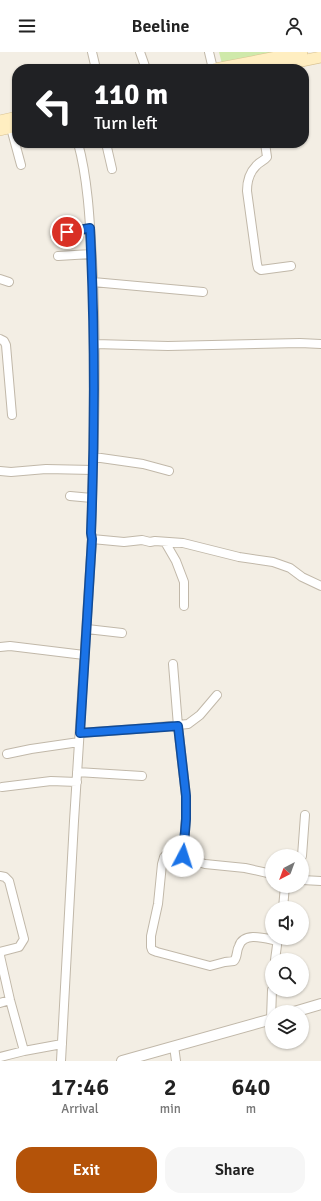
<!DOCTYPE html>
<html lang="en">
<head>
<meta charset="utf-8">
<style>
  :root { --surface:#fff; --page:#f6f6f6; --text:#222; --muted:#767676; --accent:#b45309 }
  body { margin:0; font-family:Signika,sans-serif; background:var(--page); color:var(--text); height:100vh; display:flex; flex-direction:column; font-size:15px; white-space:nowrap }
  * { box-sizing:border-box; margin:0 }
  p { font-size:13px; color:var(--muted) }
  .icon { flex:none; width:22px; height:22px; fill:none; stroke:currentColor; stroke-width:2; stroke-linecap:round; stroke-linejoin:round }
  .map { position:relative; height:1009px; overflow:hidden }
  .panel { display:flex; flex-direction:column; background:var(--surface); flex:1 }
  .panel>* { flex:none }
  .hud { position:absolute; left:12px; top:12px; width:297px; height:84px; border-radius:16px; box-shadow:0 1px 3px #0004; background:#202124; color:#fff; overflow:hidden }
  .needle { width:26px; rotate:221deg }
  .tools { position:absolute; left:265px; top:797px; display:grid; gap:8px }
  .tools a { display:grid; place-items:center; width:44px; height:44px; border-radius:50%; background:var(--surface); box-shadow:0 1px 3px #0004; font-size:20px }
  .pin { position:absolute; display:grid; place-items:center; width:34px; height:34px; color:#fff; margin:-17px; border:2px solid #fff; border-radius:50%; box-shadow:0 1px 4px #0007 }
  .me { position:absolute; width:44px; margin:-22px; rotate:5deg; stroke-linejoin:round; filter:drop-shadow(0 0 3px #0008) }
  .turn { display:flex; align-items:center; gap:14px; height:84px; padding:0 16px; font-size:18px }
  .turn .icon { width:52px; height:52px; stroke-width:2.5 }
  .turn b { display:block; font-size:28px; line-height:34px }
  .eta { display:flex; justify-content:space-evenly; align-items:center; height:68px; text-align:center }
  .eta b { font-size:24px; font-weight:600; line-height:28px }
  .button { display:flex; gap:8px; margin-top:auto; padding:8px 16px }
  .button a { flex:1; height:46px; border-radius:16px; background:var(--accent); color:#fff; font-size:16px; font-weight:600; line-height:46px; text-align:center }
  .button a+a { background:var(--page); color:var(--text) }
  header { display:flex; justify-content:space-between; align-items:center; height:52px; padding:0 16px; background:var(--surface); font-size:18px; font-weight:600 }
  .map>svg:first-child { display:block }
</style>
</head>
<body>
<header><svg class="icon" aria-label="menu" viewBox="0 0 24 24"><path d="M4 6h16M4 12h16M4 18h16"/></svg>Beeline<svg class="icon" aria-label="person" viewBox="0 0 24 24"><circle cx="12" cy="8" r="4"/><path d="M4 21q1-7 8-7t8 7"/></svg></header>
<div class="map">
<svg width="321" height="1009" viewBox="0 0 321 1009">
  <rect width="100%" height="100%" fill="#f3eee4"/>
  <path fill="#cfe9aa" d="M219 0H295L223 16Z"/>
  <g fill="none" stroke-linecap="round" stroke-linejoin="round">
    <defs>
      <path id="minor" d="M92 0 96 17
        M140 0 146 17
        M209 0 213 17
        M11 76 21 113
        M106 91 112 117
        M265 91 267 105C264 109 259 110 256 114 250 120 247 130 247 139L257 212 258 216 261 218 291 214
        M55 183 90 176
        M58 204 91 202
        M0 227 9 230
        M93 230 203 240
        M0 287 4 289 6 293 12 363
        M95 292 168 294 300 291 321 292
        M94 405 143 412 169 419
        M0 419 11 420 46 417 93 418
        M70 444 92 446
        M92 487 124 490 142 488 150 490 155 489 183 491 239 505 273 510 290 516 302 525 321 534
        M165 490 176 509 184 530V554
        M87 577 122 581
        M0 595 10 594 84 603
        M173 612 178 674 186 744V767L183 804
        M80 681 150 676 188 672 200 663 217 643
        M7 702 31 697 79 690
        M77 720 142 724
        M2 735 51 729 77 730
        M302 804 305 763
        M272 822 245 816 205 812 195 809 170 799 164 805 162 812 158 852 151 884V895L152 898 157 900 210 914 225 910 234 909C238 904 236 899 239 894 244 879 267 887 278 889
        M0 824 5 825 9 829 24 887 19 895 0 900
        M302 828 321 829
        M283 856 285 834
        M0 904 10 948 24 999
        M275 908 278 886
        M0 951 10 948
        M271 967 272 938
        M174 994 176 1009
        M0 1005 24 999 62 992
        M61 1009 74 769 92 487 91 481C94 390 97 299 92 208 90 171 88 127 78 91"/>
      <path id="tertiary" d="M294 960 321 952
        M122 1009 272 967"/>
      <path id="secondary" d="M215 17 302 0
        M263 17 321 5
        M0 69 17 65
        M0 78 17 74"/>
    </defs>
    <use href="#minor" stroke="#c1b8a9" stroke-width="10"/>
    <use href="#tertiary" stroke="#c1b8a9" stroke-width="12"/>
    <use href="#secondary" stroke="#d9c393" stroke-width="12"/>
    <use href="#minor" stroke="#fff" stroke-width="8"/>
    <use href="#tertiary" stroke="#fff" stroke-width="10"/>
    <use href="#secondary" stroke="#ffeec1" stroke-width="11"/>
  </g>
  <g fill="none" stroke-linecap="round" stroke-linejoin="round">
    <defs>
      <path id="route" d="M67 180 90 176C95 277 95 379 91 481L92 487 80 681 178 674 186 744V767L183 804"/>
    </defs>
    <use href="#route" stroke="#114b97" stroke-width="10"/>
    <use href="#route" stroke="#1a73e8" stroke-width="7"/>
  </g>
</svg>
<div class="tools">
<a><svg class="needle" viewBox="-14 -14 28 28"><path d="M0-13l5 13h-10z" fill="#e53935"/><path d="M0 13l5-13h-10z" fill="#767676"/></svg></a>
<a><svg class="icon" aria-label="sound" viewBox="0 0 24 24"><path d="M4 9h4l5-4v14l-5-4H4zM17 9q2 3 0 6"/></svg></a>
<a><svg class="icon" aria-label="search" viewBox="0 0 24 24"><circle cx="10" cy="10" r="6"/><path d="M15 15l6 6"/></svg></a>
<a><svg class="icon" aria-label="layers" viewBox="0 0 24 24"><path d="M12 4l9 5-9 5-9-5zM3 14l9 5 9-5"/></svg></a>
</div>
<div class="pin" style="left:67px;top:180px;background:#d93025"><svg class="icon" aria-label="arrive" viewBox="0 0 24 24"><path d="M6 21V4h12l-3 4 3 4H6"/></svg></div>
<svg class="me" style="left:183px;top:804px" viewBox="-20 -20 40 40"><circle r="19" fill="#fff"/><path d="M0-13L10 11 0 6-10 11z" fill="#1a73e8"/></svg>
<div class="hud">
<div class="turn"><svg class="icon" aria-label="left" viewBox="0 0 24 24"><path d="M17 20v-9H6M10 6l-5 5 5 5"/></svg><div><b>110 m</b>Turn left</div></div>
</div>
</div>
<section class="panel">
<div class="eta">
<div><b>17:46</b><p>Arrival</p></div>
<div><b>2</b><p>min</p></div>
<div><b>640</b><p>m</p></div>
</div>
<div class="button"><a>Exit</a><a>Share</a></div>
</section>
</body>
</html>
